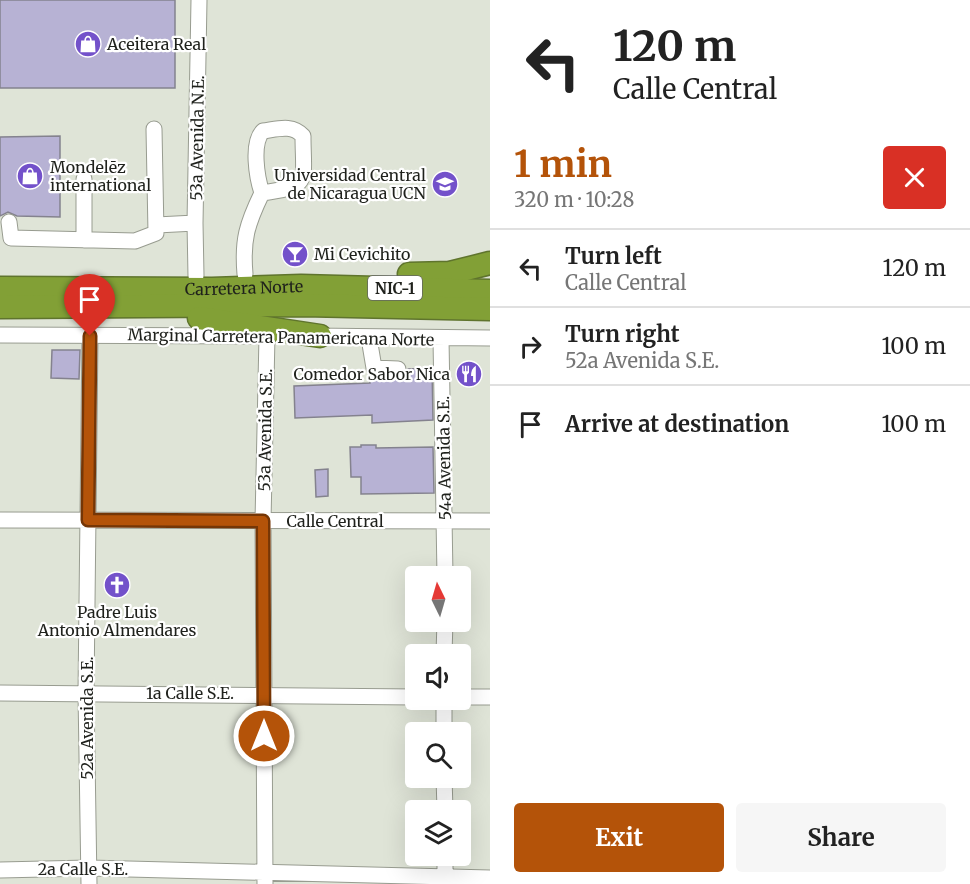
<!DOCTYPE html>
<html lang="en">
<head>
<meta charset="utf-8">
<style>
  :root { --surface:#fff; --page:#f6f6f6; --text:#222; --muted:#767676; --line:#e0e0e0; --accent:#b45309 }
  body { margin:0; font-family:Merriweather,serif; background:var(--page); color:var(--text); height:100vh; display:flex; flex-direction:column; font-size:22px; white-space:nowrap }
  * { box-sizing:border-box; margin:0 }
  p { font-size:20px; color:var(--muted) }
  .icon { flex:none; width:33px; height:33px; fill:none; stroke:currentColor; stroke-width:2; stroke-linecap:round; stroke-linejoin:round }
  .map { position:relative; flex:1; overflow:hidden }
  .side { display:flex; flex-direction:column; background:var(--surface); width:480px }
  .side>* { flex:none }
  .guide { background:#fff; color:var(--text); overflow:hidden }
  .needle { width:39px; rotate:355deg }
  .fabs { position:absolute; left:405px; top:566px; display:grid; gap:12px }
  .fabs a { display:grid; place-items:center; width:66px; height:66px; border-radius:6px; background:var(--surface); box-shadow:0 6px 24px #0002; font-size:30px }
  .pin { position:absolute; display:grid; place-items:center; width:51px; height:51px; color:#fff; margin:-62px -26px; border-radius:50% 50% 50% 0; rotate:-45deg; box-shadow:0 0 6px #0007 }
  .pin .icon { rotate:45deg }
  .me { position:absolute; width:66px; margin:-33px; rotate:0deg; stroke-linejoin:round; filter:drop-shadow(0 0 4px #0008) }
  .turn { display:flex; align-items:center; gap:21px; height:126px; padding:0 24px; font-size:27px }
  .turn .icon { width:78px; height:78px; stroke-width:2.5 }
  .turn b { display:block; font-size:42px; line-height:51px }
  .round { display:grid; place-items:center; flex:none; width:63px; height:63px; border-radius:6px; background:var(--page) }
  .overview { display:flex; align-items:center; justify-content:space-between; height:102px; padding:0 24px }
  h1 { font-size:36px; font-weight:700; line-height:45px; color:var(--accent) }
  .cta { display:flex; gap:12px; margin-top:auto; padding:12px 24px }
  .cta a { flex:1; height:69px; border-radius:6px; background:var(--accent); color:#fff; font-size:24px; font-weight:700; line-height:69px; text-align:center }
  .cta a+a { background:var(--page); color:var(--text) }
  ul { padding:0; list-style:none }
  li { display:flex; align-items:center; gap:18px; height:78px; padding:0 24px; border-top:2px solid var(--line) }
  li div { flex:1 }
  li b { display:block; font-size:22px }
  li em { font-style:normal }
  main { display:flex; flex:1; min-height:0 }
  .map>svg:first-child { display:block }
</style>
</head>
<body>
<main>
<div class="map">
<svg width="490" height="884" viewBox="0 0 490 884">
  <rect width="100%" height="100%" fill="#dfe4d7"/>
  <path fill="#b7b2d4" stroke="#84828e" stroke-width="1.5" d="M0 0H175V88H0Z
    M60 136V217L17 216 8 212 0 216V137Z
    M52 350H80L79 379 51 378Z
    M432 368 433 420 372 423V415L295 418 294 386 370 383V377L398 379 406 375 408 369Z
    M361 445H376V448L433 447 434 493 361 494V477H351L350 447H361Z
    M328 469V496L316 497 315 470Z"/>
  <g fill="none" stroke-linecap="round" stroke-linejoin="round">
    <defs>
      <path id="minor" d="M84 179V240
        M9 222 11 238 135 241 156 233 154 129
        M157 225 195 223
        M245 274C242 240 247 224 262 193 257 178 251 143 263 131 278 129 292 124 303 136 303 182 312 186 262 193
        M196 276 195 223 199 0
        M0 335 265 336
        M313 336 490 338
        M369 338 374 368 398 369
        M441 339 445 576
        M0 520 490 521
        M444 654 445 621
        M0 693 416 697
        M460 697H490
        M444 699V732
        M444 777 445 810
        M445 855V884
        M0 870 89 868 490 878
        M89 884 86 693 90 336
        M265 884 263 521 267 336"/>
      <g id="highway">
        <path d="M409 274 450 273 490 263"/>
        <path id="s1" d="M0 288 212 289 301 286 490 291"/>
        <path d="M0 307 304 305 490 309"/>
        <path d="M199 318 320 336"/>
      </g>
    </defs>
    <use href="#minor" stroke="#989c90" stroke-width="17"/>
    <use href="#highway" stroke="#5f742d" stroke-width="25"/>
    <use href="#minor" stroke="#fff" stroke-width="15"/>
    <use href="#highway" stroke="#82a036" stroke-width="22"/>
  </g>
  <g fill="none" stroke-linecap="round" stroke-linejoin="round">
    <defs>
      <path id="route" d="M90 336 88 520 263 521 264 736"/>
    </defs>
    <use href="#route" stroke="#753606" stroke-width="15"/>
    <use href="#route" stroke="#b45309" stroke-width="10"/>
  </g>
  <defs>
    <symbol id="shop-disc" viewBox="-11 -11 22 22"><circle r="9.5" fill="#7351ca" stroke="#fff"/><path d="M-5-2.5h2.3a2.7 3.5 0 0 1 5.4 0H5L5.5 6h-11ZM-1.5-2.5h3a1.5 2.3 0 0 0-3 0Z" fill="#fff"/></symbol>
    <symbol id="university-disc" viewBox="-11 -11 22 22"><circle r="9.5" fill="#7351ca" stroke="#fff"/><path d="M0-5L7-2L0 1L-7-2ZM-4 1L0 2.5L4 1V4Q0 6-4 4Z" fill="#fff"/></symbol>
    <symbol id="bar-disc" viewBox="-11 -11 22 22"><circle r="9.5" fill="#7351ca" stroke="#fff"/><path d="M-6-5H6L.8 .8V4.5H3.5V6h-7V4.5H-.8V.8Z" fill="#fff"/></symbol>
    <symbol id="restaurant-disc" viewBox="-11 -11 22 22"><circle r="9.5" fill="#7351ca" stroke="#fff"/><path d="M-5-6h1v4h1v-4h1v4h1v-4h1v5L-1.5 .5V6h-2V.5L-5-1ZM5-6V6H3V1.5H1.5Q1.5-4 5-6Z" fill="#fff"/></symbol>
    <symbol id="church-disc" viewBox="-11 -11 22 22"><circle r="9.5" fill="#7351ca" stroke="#fff"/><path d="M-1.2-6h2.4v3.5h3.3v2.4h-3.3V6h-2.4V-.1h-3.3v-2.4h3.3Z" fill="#fff"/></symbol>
  </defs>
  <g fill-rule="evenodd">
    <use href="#shop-disc" x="73" y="29" width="30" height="30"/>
    <use href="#shop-disc" x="15" y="161" width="30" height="30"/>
    <use href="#university-disc" x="430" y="169" width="30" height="30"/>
    <use href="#bar-disc" x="280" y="239" width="30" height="30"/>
    <use href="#restaurant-disc" x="454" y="359" width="30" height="30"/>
    <use href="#church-disc" x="102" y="570" width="30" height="30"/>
  </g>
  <g text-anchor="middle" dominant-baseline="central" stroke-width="4.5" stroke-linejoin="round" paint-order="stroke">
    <rect fill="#fff" stroke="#626460" stroke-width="1.5" x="368" y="276" width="54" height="24" rx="4.5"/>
    <g font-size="15" font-weight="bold" fill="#1f211c">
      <text x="395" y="288">NIC-1</text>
    </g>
    <g font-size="16" fill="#1f211c" stroke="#fff" text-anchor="start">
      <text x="107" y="44">Aceitera Real</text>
      <text x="50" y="167">Mondelēz<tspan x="50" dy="18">international</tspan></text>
      <text x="426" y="175" text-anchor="end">Universidad Central<tspan x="426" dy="18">de Nicaragua UCN</tspan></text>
      <text x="314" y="254">Mi Cevichito</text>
      <text x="450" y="374" text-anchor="end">Comedor Sabor Nica</text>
      <text x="117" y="612" text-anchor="middle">Padre Luis<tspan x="117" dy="18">Antonio Almendares</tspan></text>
    </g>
    <g font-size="16" fill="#1f211c" stroke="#fff">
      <text transform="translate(197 138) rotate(-89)">53a Avenida N.E.</text>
      <text stroke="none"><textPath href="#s1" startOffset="244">Carretera Norte</textPath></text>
      <text transform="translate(281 337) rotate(1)">Marginal Carretera Panamericana Norte</text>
      <text transform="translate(265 430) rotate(-89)">53a Avenida S.E.</text>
      <text transform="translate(444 458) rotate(-91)">54a Avenida S.E.</text>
      <text x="335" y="521">Calle Central</text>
      <text x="190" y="693">1a Calle S.E.</text>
      <text transform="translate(87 718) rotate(-90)">52a Avenida S.E.</text>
      <text x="83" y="869">2a Calle S.E.</text>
    </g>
  </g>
</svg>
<div class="fabs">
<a><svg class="needle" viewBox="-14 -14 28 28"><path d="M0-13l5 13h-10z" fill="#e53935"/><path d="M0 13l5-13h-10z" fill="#767676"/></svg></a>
<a><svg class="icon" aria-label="sound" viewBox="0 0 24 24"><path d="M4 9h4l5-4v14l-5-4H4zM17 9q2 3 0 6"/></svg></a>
<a><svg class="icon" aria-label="search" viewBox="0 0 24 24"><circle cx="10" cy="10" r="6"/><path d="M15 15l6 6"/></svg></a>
<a><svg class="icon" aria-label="layers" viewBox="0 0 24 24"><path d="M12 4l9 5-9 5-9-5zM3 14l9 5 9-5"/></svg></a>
</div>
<div class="pin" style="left:90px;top:336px;background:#d93025"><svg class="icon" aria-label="arrive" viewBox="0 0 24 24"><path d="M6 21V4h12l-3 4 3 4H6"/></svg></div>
<svg class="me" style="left:264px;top:736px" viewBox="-20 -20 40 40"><circle r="17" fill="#b45309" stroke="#fff" stroke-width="3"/><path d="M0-11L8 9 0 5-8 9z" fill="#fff"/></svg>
</div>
<section class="side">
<div class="guide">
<div class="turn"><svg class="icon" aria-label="left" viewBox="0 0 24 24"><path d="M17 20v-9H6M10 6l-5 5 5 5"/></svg><div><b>120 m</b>Calle Central</div></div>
</div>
<div class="overview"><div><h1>1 min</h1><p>320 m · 10:28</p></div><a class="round" style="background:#d93025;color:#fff"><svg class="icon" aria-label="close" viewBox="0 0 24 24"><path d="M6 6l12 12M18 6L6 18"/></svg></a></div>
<ul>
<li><svg class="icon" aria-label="left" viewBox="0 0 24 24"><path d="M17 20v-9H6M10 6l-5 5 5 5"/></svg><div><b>Turn left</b><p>Calle Central</p></div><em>120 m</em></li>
<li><svg class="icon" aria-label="right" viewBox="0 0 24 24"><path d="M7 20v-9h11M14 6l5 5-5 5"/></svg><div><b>Turn right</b><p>52a Avenida S.E.</p></div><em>100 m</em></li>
<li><svg class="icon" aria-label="arrive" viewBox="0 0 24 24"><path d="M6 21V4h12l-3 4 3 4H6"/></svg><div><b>Arrive at destination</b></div><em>100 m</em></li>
</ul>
<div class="cta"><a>Exit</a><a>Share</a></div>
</section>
</main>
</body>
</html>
